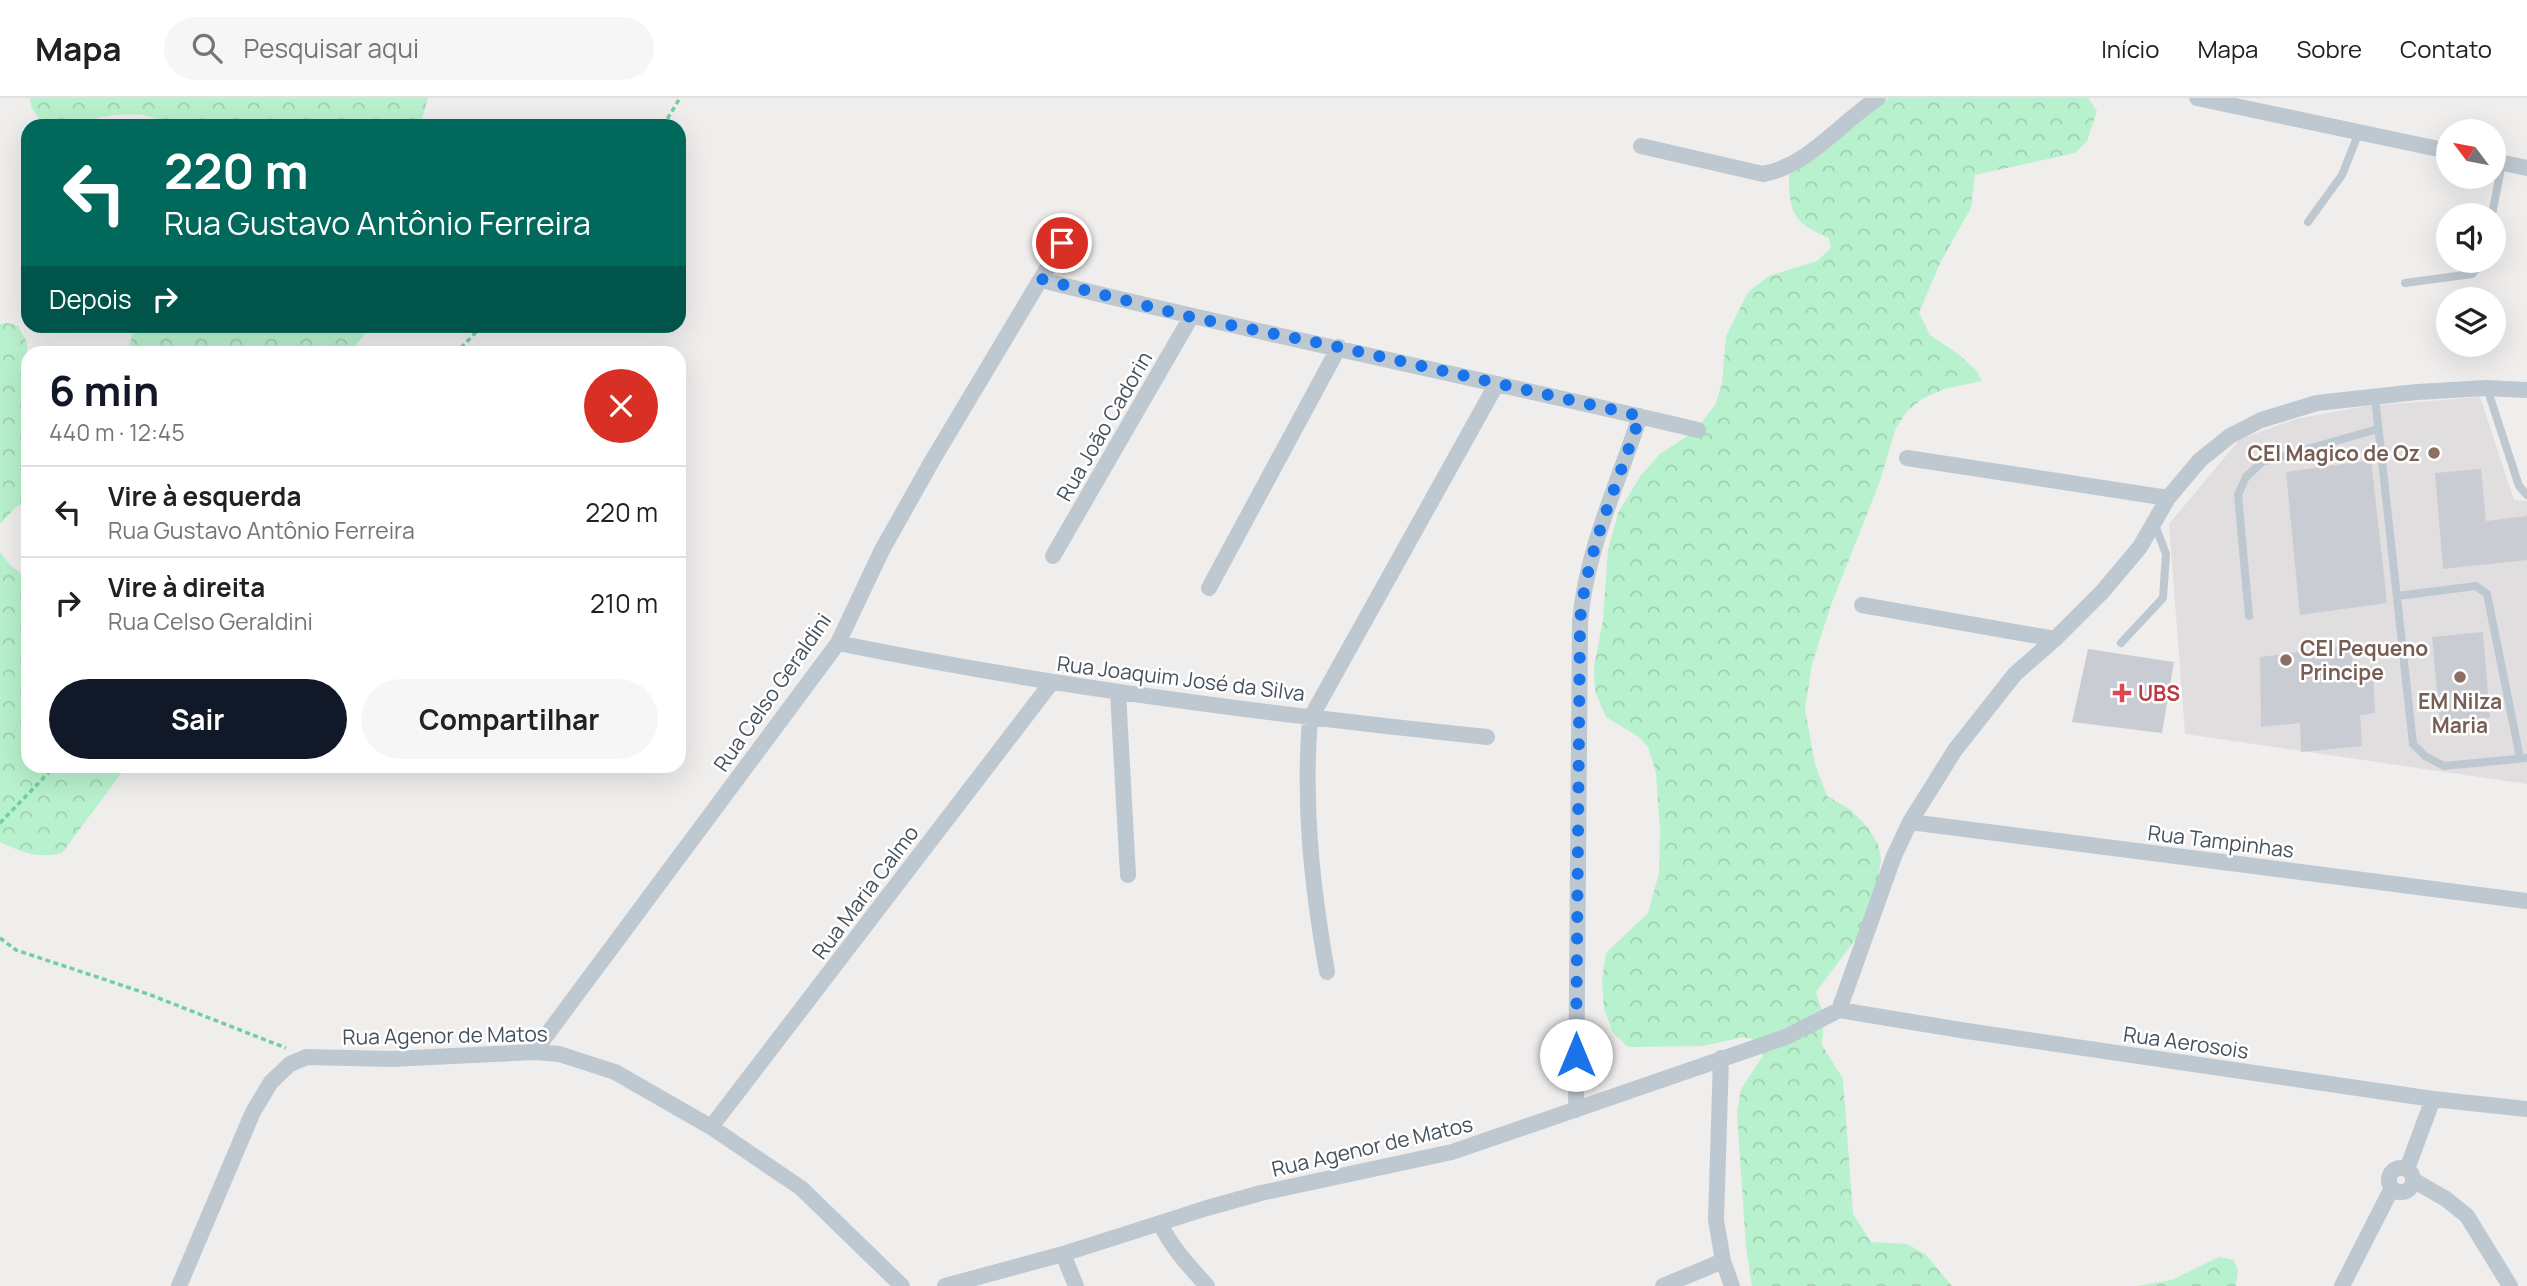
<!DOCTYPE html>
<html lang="pt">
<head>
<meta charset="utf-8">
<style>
  :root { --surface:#fff; --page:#f6f6f6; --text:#202124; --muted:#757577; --line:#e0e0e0; --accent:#111827 }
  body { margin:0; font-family:Manrope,sans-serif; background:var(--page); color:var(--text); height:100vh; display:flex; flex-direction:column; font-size:26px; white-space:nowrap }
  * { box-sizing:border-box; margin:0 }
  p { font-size:23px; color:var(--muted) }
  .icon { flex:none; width:38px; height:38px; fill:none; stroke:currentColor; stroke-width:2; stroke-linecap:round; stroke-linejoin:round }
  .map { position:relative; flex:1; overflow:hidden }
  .drawer { position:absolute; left:21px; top:248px; width:665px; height:427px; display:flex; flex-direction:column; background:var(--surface); border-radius:21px; box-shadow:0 7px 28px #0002 }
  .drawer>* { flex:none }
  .banner { position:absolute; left:21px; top:21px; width:665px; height:214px; border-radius:21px; box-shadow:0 7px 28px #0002; background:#00695c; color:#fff; overflow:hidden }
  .needle { width:46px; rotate:302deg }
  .buttons { position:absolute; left:2436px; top:21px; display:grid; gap:14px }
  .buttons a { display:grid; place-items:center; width:70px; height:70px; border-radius:50%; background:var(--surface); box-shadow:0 7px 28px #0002; font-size:35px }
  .pin { position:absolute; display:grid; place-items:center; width:60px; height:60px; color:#fff; margin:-30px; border:4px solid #fff; border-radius:50%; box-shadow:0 2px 7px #0007 }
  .me { position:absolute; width:77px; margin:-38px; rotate:0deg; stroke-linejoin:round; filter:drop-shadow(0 0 5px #0008) }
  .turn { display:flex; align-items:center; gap:24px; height:147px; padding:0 28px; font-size:32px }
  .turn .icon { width:91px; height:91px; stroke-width:2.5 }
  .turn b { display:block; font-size:49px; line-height:60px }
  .then { display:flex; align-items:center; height:66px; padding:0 28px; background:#0003; gap:14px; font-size:26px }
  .round { display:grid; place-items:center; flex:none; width:74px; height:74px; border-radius:37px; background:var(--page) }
  .overview { display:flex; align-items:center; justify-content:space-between; height:119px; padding:0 28px }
  h1 { font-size:42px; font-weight:700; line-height:52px; color:var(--accent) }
  .primary-button { display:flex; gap:14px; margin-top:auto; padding:14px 28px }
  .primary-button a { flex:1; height:80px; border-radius:42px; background:var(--accent); color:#fff; font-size:28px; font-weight:700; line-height:80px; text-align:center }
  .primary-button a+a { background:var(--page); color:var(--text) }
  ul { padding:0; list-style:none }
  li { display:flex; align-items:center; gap:21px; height:91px; padding:0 28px; border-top:2px solid var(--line) }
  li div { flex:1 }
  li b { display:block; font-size:26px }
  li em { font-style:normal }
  header { display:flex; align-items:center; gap:42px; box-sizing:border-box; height:98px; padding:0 35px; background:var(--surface); border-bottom:2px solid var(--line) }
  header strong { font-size:33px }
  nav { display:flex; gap:38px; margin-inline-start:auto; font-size:24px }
  .search { width:490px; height:63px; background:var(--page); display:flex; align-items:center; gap:18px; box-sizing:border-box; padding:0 24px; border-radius:38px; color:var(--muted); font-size:26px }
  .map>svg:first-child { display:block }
</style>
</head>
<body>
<header>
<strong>Mapa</strong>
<div class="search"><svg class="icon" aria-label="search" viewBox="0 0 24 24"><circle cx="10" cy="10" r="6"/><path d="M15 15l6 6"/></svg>Pesquisar aqui</div>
<nav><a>Início</a><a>Mapa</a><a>Sobre</a><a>Contato</a></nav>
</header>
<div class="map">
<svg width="2527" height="1188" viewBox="0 0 2527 1188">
  <defs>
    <pattern id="forest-crowns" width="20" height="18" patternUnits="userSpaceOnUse" patternTransform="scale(1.75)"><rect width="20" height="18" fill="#b8f1cd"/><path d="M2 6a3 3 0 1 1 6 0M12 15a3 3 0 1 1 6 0" fill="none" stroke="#a0d0b2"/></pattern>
  </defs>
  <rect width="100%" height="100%" fill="#f0eded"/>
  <path fill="#e1dedf" d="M2480 299 2514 402 2527 403V686L2185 636 2169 426 2240 341 2296 321 2366 308Z"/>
  <path fill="url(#forest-crowns)" d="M30 0H428L420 28H170C128 0 86 32 40 23L31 8Z
    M1889 0H2088L2097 13 2087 43 2075 55 1975 77 1971 110 1940 165 1919 215 1930 237 1958 256 1977 273 1982 283 1944 291 1922 301 1907 313 1895 332 1880 383 1831 507 1812 566 1805 611 1815 666 1827 698 1851 712 1868 730 1878 746 1881 760 1876 799 1868 825 1816 894 1824 920 1822 947 1843 981 1853 1116 1871 1144 1907 1146 1925 1156 1952 1188H1752L1746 1149 1737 1015 1741 991 1762 959 1763 950 1757 942 1743 939 1703 948 1628 949 1613 935 1604 911 1602 883 1606 855 1648 815 1659 775 1660 732 1656 675 1648 649 1639 639 1606 619 1595 594 1594 569 1603 522 1608 452 1618 415 1641 377 1660 356 1695 333 1715 307 1722 286 1726 238 1748 194 1769 178 1817 163 1831 150 1829 140C1793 125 1789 115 1789 76Z
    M8 225 18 228 27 244 28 404 16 409 0 426V226Z
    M135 228H371L350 255H130L128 252Z
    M0 454 11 468 28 480V668L126 669 62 755C39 761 21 754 0 744Z
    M2219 1159 2234 1162 2238 1173 2236 1188H2137L2172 1182Z"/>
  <path fill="#caccd3" d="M2371 362 2387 505 2300 517 2286 374Z
    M2481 371 2486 423 2527 418V462L2443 471 2435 375Z
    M2483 534 2490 620 2440 623 2432 539Z
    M2351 547 2353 570 2373 568 2375 615 2360 617 2362 648 2301 654 2300 625 2261 629 2260 559Z
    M2088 551 2174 564 2162 635 2072 624Z"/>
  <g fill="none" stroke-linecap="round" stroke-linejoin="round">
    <path stroke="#6ed19f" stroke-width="3.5" stroke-dasharray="5 3.5" stroke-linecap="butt" d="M663 28 680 0
      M455 256 482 228
      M0 725 55 668
      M0 840 16 852 148 896 286 950"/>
    <path stroke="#bdc8d1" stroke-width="8" d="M2492 117 2502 65
      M2308 124 2342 77 2359 34
      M2405 185 2472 176 2484 163
      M2487 290 2519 388 2527 397
      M2375 299 2413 646 2425 658 2444 668 2527 660
      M2397 498 2476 488 2487 496 2520 660
      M2249 518 2238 397 2246 379 2262 364 2378 331
      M2121 545 2163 500 2166 456 2155 427"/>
    <path stroke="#bdc8d1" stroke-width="16" d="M2197 0 2448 53
      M1641 48 1763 76C1808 68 1840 25 1878 0
      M2494 63 2527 70
      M1041 182C1259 236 1479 280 1698 332
      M1907 360 2168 400
      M1053 458 1191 219
      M1209 490 1339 249
      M1862 507 2055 541
      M838 545C1052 589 1269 616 1487 639
      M1118 595 1128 777
      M1910 724 2527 803
      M1327 874C1312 788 1303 708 1310 621L1496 287
      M1839 912 1967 933 2433 1001 2527 1011
      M534 954 838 545 882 452 932 363 1073 127
      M1721 960 1716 1122 1723 1163 1732 1188
      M1576 1012 1580 524C1586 452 1618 386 1640 318
      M711 1029 1052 584
      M2389 1082a12 12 0 1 1 24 0a12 12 0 1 1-24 0Z
      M2407 1071 2433 1001
      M2413 1082 2446 1101 2467 1118 2510 1188
      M1160 1125C1171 1149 1189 1168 1207 1188
      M1063 1156 1076 1188
      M179 1188 253 1014 271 984 290 966 307 959 391 961 534 954 559 956 615 974 711 1029 801 1090 902 1188
      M945 1188 1063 1156 1207 1110 1261 1095 1452 1054 1786 939 1839 912 1894 758 1910 724 1955 652 2015 576 2055 541 2103 493 2140 449 2168 400 2200 362 2230 338 2261 322 2317 305 2417 294 2487 290 2527 292
      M1663 1188 1723 1163
      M2342 1188 2392 1090"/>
  </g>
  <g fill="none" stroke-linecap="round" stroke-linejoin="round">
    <path stroke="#1a73e8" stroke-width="12" stroke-dasharray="0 21.6" d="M1062 145 1041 181 1191 219 1339 249 1640 318C1618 386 1586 453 1580 524L1576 957"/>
  </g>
  <g fill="#8d6e63" stroke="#fff" stroke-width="2.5">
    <circle cx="2434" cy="355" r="7"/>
    <circle cx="2286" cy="562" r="7"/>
    <circle cx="2460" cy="579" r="7"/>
  </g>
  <path fill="#e0444e" stroke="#fff" stroke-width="2.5" d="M2118.5 584.5h7v7h7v7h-7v7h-7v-7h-7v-7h7z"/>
  <g text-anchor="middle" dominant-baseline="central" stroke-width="5" stroke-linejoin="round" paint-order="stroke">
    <g font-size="21" fill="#45515c" stroke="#fff">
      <text transform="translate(1104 328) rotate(-60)">Rua João Cadorin</text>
      <text transform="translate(1181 580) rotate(7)">Rua Joaquim José da Silva</text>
      <text transform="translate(772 594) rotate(-55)">Rua Celso Geraldini</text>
      <text transform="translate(2221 743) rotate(7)">Rua Tampinhas</text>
      <text transform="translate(865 794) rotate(-53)">Rua Maria Calmo</text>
      <text transform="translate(445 937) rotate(-1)">Rua Agenor de Matos</text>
      <text transform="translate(2186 944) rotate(8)">Rua Aerosois</text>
      <text transform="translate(1372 1048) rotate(-13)">Rua Agenor de Matos</text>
    </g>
    <g font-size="21" font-weight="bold" fill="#785e54" stroke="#fff" text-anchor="end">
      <text x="2420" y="355">CEI Magico de Oz</text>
      <text x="2300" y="550" text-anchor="start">CEI Pequeno<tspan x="2300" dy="24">Principe</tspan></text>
      <text x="2460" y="603" text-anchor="middle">EM Nilza<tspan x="2460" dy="24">Maria</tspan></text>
    </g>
    <g font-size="21" font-weight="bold" fill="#be3a42" stroke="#fff" text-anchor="start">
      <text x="2138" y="595">UBS</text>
    </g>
  </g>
</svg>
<div class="buttons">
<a><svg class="needle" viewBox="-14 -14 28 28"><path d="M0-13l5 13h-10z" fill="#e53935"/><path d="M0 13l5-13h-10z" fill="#757577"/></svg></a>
<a><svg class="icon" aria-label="sound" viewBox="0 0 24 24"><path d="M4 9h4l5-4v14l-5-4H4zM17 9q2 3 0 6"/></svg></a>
<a><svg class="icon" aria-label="layers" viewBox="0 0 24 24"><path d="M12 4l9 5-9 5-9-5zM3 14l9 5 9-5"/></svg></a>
</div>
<div class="pin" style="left:1062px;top:145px;background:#d93025"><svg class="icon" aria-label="arrive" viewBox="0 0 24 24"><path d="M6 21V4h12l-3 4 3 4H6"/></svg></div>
<svg class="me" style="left:1576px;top:957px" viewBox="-20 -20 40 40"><circle r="19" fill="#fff"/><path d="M0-13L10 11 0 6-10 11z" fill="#1a73e8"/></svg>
<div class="banner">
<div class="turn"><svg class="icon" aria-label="left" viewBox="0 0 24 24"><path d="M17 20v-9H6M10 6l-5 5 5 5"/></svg><div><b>220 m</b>Rua Gustavo Antônio Ferreira</div></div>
<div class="then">Depois<svg class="icon" aria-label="right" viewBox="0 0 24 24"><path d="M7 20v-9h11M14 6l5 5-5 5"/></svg></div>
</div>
<section class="drawer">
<div class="overview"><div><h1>6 min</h1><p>440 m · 12:45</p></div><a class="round" style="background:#d93025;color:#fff"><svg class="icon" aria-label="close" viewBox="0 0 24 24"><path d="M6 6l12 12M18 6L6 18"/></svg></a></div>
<ul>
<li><svg class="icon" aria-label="left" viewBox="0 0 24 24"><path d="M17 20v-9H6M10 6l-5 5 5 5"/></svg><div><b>Vire à esquerda</b><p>Rua Gustavo Antônio Ferreira</p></div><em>220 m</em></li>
<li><svg class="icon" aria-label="right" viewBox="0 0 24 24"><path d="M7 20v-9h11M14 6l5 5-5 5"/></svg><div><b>Vire à direita</b><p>Rua Celso Geraldini</p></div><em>210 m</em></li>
</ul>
<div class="primary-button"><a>Sair</a><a>Compartilhar</a></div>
</section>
</div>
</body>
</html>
